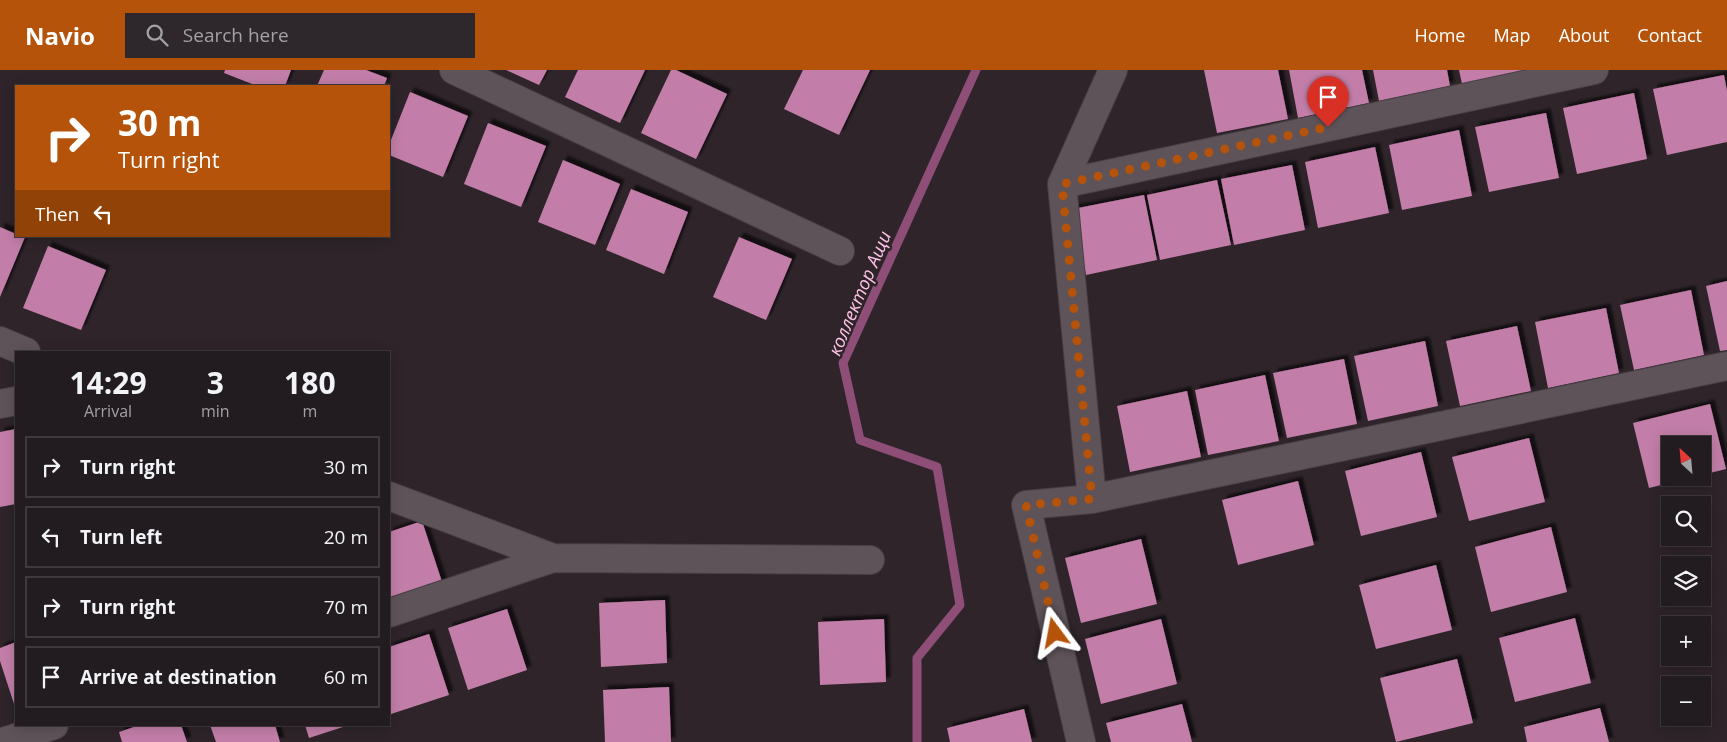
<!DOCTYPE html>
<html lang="en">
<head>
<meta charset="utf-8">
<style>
  :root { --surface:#221b20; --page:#2e282d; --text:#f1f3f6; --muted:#a2a1a5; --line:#3f393e; --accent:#b45309 }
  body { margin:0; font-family:"Open Sans",sans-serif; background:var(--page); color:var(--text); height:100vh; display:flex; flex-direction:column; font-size:19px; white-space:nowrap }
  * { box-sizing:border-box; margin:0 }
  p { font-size:16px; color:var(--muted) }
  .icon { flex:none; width:28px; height:28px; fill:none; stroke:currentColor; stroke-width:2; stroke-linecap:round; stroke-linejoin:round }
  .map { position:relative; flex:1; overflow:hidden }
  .details { position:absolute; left:15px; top:281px; width:375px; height:375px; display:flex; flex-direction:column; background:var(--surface); border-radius:0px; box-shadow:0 2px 12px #0003,0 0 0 1px var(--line) }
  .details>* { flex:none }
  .hud { position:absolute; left:15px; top:15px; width:375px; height:152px; border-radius:0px; box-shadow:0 2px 12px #0003,0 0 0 1px var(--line); background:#b45309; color:#fff; overflow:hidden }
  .needle { width:32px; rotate:334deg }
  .buttons { position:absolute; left:1661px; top:366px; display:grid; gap:10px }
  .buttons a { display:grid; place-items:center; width:50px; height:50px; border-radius:0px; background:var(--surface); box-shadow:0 2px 12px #0003,0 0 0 1px var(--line); font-size:25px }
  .pin { position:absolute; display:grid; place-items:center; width:42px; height:42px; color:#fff; margin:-51px -21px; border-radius:50% 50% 50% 0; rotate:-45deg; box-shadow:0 0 5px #0007 }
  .pin .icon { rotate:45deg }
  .me { position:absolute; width:55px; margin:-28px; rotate:347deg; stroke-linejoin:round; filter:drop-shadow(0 0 4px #0008) }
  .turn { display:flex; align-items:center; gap:18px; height:105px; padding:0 20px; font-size:22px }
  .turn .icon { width:65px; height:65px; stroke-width:2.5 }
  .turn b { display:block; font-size:35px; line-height:42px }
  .then { display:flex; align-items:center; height:48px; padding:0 20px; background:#0003; gap:10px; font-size:19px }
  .eta { display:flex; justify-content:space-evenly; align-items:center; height:85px; text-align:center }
  .eta b { font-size:30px; font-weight:700; line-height:35px }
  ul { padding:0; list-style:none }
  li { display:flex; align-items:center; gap:15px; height:62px; margin:0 10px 8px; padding:0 10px; border:2px solid var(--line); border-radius:0px }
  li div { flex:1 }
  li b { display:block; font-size:19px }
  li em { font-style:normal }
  header { display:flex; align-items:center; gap:30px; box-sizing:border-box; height:70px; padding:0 25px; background:var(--accent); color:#fff }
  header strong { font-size:24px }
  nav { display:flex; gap:28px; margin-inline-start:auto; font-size:18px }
  .search { width:350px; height:45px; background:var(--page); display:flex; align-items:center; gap:12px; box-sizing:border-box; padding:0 18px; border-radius:0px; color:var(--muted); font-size:19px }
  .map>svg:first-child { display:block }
</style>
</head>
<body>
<header>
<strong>Navio</strong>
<div class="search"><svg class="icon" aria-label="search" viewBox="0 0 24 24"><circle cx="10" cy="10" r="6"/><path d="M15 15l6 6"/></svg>Search here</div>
<nav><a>Home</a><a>Map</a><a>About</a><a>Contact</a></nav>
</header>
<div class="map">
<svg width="1727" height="672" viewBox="0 0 1727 672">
  <defs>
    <filter id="shadow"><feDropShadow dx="4.5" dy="-4.5" stdDeviation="1" flood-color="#0009"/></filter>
  </defs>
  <rect width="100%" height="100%" fill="#2e242a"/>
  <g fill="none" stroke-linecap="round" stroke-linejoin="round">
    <path stroke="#8e4e77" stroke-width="9" d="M917 672V588L960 535 937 397 860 370 843 293 976 0"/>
  </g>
  <path fill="#c27ea8" filter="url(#shadow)" d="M225 0H291L285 16H257L224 3Z
    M324 0H366L387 8 384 16H317Z
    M506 0H547L539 15Z
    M578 0H645L620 53 565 27Z
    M671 0H676L727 24 696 89 641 63Z
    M803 0H870L839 65 784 39Z
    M1204 0H1278L1288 49 1217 63Z
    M1289 0H1362L1369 33 1298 48Z
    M1373 0H1447L1450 16 1379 31Z
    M1459 0H1522V1L1462 14Z
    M1724 5 1727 21V72L1667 85 1653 19Z
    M410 22 468 46 443 107 389 85V75Z
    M1634 23 1647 89 1577 104 1563 38Z
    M1546 43 1559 108 1489 122 1475 57Z
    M488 53 546 76 521 137 464 114Z
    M1459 60 1472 126 1402 140 1389 75Z
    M1375 77 1389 143 1318 158 1305 92Z
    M563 90 620 114 595 175 538 152Z
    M1292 95 1305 160 1234 175 1221 109Z
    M1217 110 1231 175 1160 190 1147 125Z
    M631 119 688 142 664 204 606 180Z
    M1144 125 1157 190 1086 205 1073 139Z
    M0 157 16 164V166L25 167 0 227Z
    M739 167 792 189 766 250 713 227Z
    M48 176 106 200 81 260 23 238Z
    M1727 211V280L1720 281 1706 216Z
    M1691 220 1704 285 1634 300 1620 235Z
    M1606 238 1619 303 1548 318 1535 252Z
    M1517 256 1531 321 1460 336 1446 271Z
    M1425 271 1438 336 1368 351 1354 286Z
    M1344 289 1357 354 1287 368 1273 303Z
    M1265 305 1279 371 1208 385 1195 320Z
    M1187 321 1201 387 1130 402 1117 336Z
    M1710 334 1726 399 1702 405V375H1670V408H1689L1649 418 1633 353Z
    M16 359V434L0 437V362Z
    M1529 368 1545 432 1469 451 1452 387Z
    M1421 382 1437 447 1361 466 1345 401Z
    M1298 411 1314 475 1238 495 1222 430Z
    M422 451 443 515 389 533V462Z
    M1551 457 1567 522 1491 542 1475 477Z
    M1141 469 1157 534 1081 553 1065 488Z
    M1436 495 1452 560 1376 579 1359 515Z
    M665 530 667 593 601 597 599 533Z
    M507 539 527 600 468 620 448 558Z
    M1575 548 1591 613 1515 632 1499 568Z
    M884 549 886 612 820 615 818 552Z
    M1161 549 1177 614 1101 634 1085 569Z
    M429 564 449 625 391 644 389 638V577Z
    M16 572V640L0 591V578Z
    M1457 589 1473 653 1396 672 1380 608Z
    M669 617 671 672H605L603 620Z
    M1182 634 1192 672H1111L1106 653Z
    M1600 638 1609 672H1527L1524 657Z
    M1024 639 1032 672H950L947 658Z
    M140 655H181L187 672H122L119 662Z
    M210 655H275L280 672H216Z
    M305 655H349L309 668Z"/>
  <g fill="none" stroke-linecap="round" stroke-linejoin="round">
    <defs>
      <path id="minor" d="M454 0 840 181
        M1062 114 1594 0
        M0 271 26 282
        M0 334 16 331
        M389 426 553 488 870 490
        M1092 429 1062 114 1113 0
        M389 543 553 488
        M3 672 54 655
        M1081 672 1026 435 1092 429 1727 296"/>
    </defs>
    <use href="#minor" stroke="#483f45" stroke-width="30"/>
    <use href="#minor" stroke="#5e5359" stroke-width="28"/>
  </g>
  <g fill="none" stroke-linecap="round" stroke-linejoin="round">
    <path stroke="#b45309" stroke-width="9" stroke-dasharray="0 16.2" d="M1055 563 1026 435 1092 429 1062 114 1328 57"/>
  </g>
  <g text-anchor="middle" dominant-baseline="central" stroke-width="5" stroke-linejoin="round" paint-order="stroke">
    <g font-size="18" font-style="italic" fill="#fec4e6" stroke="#2e242a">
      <text transform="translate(859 223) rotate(-67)">коллектор Ащи</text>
    </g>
  </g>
</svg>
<div class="buttons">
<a><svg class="needle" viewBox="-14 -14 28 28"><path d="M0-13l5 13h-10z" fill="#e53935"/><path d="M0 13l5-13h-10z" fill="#a2a1a5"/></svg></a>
<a><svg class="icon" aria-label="search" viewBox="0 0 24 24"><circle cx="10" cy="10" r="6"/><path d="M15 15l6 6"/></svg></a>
<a><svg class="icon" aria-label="layers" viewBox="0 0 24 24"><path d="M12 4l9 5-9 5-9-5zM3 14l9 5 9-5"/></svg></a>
<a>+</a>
<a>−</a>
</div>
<div class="pin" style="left:1328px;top:57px;background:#d93025"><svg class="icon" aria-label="arrive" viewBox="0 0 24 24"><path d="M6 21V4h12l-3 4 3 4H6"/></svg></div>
<svg class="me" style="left:1055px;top:563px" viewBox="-20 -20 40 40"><path d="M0-17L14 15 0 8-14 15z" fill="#b45309" stroke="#fff" stroke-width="4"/></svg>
<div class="hud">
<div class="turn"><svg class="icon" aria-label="right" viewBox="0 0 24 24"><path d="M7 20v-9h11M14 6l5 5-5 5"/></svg><div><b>30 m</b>Turn right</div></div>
<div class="then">Then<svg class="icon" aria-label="left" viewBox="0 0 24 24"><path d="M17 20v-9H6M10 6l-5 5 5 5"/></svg></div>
</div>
<section class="details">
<div class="eta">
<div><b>14:29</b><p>Arrival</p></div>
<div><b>3</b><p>min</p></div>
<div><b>180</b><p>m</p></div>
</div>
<ul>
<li><svg class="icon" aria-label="right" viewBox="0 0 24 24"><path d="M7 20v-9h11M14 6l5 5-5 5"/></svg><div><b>Turn right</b></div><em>30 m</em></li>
<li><svg class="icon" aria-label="left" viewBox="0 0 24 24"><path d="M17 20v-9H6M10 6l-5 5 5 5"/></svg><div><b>Turn left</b></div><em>20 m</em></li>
<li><svg class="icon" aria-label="right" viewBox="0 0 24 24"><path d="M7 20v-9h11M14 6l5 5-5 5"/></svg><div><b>Turn right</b></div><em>70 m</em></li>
<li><svg class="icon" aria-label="arrive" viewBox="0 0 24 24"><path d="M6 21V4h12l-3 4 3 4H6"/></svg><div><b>Arrive at destination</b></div><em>60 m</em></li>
</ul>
</section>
</div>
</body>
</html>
